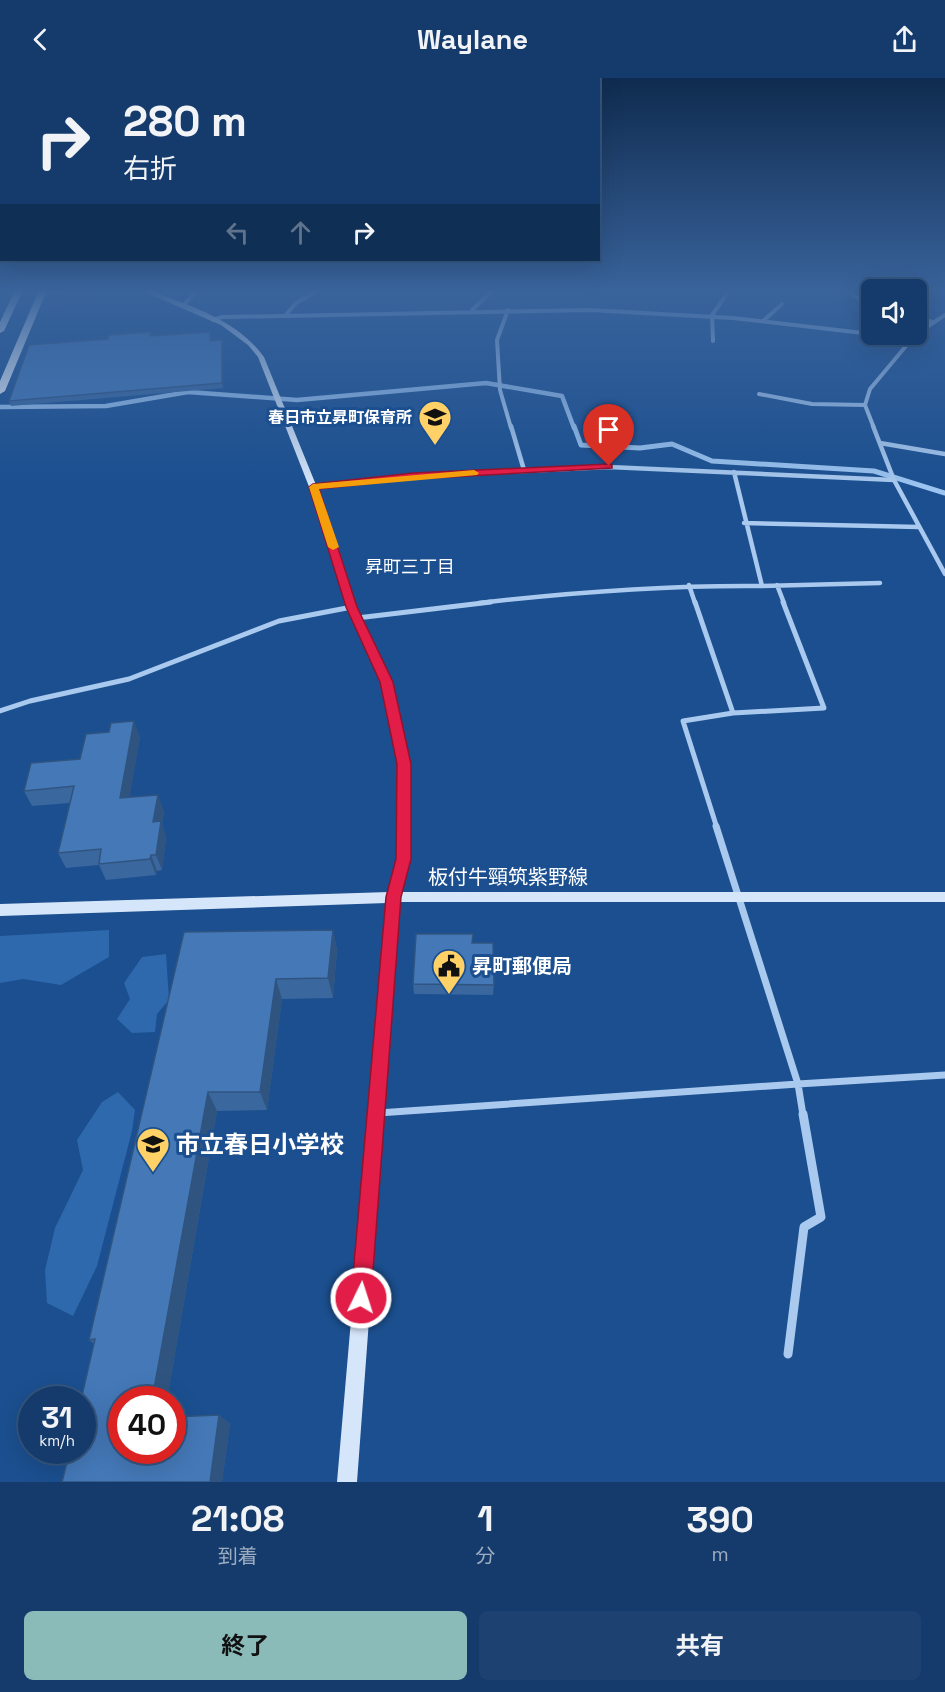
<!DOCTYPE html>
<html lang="ja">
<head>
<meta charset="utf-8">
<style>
  :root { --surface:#143b6b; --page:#1d4271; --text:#f1f3f6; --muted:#9dadc1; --line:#33557e; --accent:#8bbbb9 }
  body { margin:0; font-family:"Space Grotesk","Noto Sans JP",sans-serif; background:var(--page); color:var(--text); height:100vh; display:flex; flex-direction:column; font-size:22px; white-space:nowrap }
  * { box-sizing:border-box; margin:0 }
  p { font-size:20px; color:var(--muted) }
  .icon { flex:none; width:33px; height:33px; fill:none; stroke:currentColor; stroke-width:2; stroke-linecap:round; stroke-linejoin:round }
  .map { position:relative; height:1404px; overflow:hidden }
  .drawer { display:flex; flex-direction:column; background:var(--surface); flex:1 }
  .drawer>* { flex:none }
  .hud { position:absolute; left:0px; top:0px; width:600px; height:183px; box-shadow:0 6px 24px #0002,0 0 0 2px var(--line); background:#143b6b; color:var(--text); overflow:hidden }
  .tools { position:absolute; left:861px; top:201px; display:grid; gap:12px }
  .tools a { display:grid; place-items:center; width:66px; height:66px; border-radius:9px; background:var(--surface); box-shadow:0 6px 24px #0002,0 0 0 2px var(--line); font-size:30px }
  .speed { position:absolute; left:18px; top:1308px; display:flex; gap:12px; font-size:30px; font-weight:700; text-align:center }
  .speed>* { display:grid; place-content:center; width:78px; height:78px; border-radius:50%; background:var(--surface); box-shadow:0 6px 24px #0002,0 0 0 2px var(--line); line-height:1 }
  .speed small { font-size:15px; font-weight:400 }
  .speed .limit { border:9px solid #d22; background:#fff; color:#111 }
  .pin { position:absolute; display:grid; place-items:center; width:51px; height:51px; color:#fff; margin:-62px -26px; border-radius:50% 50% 50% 0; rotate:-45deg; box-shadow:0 0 6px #0007 }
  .pin .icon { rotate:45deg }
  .me { position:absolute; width:66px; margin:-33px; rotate:4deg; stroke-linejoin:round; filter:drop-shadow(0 0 4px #0008) }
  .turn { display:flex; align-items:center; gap:21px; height:126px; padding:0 24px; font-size:27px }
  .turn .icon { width:78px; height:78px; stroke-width:2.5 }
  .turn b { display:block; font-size:42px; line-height:51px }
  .lanes { display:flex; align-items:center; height:57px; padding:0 24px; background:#0003; justify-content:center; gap:30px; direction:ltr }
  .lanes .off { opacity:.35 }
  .eta { display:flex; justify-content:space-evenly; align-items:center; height:102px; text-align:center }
  .eta b { font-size:36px; font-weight:700; line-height:42px }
  .cta { display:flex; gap:12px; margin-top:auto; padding:12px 24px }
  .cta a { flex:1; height:69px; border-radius:9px; background:var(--accent); color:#111; font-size:24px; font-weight:700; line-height:69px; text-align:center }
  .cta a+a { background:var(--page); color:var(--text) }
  header { display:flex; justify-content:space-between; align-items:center; height:78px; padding:0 24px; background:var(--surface); font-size:27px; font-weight:700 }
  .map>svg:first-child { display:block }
</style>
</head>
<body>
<header><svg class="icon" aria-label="back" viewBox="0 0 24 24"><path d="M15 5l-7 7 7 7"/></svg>Waylane<svg class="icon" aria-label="share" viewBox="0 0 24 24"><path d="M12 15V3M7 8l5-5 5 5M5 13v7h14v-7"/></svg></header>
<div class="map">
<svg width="945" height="1404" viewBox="0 0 945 1404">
  <rect width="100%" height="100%" fill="#1b4f8f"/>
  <path fill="#2e69ad" d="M109 852V879L61 907 23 901 0 905V858Z
    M166 876 169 922 157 936 155 954 132 955 117 941 130 921 124 905 142 879Z
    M118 1014 135 1032 132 1053 97 1188 73 1238 47 1225 45 1192 55 1150 83 1092 77 1062 102 1024Z"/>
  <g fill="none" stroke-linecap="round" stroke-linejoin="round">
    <path stroke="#9cc4f0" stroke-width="4.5" d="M0 329 106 328 188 314 297 322 486 305 562 318 574 350"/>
    <path stroke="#9cc4f0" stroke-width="5" d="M574 348 581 367 640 370 672 366 712 383 874 393 945 415"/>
    <path stroke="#a9c9ee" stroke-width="4" d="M846 212 872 229
      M184 227 197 212
      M472 232 493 212
      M508 232 497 262 500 312 511 350
      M285 238 296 225 319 212
      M916 240 933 244
      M213 242 222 239 590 232 733 240 872 256
      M763 243 782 226
      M876 256 911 261
      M916 256 945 237
      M713 263 712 237 729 213
      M759 316 812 326 865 327
      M874 350 865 327 870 311 916 256"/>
    <path stroke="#a9c9ee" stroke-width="4.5" d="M511 348 524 392
      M873 348 894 402 945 496
      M880 365 945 376
      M734 394 762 508 880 505
      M313 409 413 398 609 389 894 402
      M744 445 919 449
      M689 507 695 525
      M777 507 784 525
      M479 525C574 514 666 507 762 508"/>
    <path stroke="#a9c9ee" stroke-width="5" d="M695 524 733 635 683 643 717 750
      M357 540 491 524
      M0 633 30 623 129 601 279 543 352 529
      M733 635 824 630 783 524"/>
    <path stroke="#a9c9ee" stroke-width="7" d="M378 1035 798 1006 716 748
      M803 1037 798 1006 945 997"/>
    <path stroke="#a9c9ee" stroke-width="9" d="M788 1276 804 1149 821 1139 803 1036"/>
    <path fill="#d6e6fa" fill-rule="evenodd" d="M140 212C152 212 164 218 175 222 210 235 242 249 264 279L327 434 357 529 391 604 410 686 409 781 402 814H945V824H400L357 1404H337L387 825 0 838V826L389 814 397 781 398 686 381 604 347 529 319 434 258 279 248 267 221 247Z"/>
    <path fill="#f0f6ff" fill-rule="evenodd" d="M15 212H23L4 253 0 255V244Z
      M39 212H47L5 313 0 316V303Z"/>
  </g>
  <path fill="#3a679d" d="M152 258H211V263L223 267V310L11 328 9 323Z
    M140 659 129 720 164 733 162 746 166 759 162 792 157 793 156 797 106 802 99 787 66 790 58 775 70 725 32 728 24 713 80 681Z
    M333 852 337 872 333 920 282 921 267 1032 217 1033 167 1322H122V1372H172V1339L219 1337 230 1346 222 1404H62L70 1372H82V1322H81L94 1266 89 1262 184 854Z
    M473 865 494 907 493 917 414 916 413 906Z"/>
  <path fill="#305480" d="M86 212H93L89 225 52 228 48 216Z
    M222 262 223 267V310L222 305Z
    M134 643 140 659 127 736 120 720Z
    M158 717 164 733 162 746 166 759 162 792 156 777 153 744Z
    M151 777 157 793 156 797 150 781Z
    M333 852 337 872 333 920 328 900Z
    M276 901 282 921 267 1032 260 1014Z
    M208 1014 217 1033 167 1322H152Z
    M219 1337 230 1346 222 1404H210Z"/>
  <path fill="#4478b7" stroke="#305480" stroke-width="1.5" d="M51 212H86V214L48 216Z
    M151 254 150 258 210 254V263L222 262V305L9 323 29 267 108 261 109 257Z
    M134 643 120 720 158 717 153 744 161 743 156 777H151L150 781 99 786 101 771 58 775 74 708 24 713 31 685 80 681 86 656 109 654 111 645Z
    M333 852 328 900 276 901 260 1014H208L152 1322H122V1372H172V1339L219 1337 210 1404H62L70 1372H82V1322H81L95 1261 89 1262 184 854Z
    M416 856H473L472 865H493L494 907 413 906Z"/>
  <linearGradient id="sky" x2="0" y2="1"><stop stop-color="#0f2b4f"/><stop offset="0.52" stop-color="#39639b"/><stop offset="1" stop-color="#39639b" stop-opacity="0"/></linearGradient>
  <rect width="945" height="409" fill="url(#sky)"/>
  <path fill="#e11d48" stroke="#92132f" stroke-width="1.5" d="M609 386 612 387V390L413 401 319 411 357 529 393 604 411 686V781L401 819 371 1220 368 1227 361 1230 354 1227 351 1220 386 819 396 781 397 686 380 604 346 529 309 409 313 406 413 395Z"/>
  <path fill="#f59e0b" d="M474 392 479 395 477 397 319 411 339 469 333 472 328 469 309 409 313 406Z"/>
  <defs>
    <symbol id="school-pin" viewBox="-11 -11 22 30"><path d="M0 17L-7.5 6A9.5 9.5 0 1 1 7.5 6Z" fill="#ffd166" stroke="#1b4f8f"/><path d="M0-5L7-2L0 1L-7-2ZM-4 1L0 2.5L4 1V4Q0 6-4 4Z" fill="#111"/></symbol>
    <symbol id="civic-pin" viewBox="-11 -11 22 30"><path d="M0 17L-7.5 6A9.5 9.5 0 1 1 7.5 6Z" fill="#ffd166" stroke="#1b4f8f"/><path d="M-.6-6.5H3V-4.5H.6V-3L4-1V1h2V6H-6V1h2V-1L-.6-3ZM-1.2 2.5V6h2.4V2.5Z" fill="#111"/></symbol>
  </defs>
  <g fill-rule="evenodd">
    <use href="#school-pin" x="416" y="320" width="38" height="52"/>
    <use href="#civic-pin" x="430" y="869" width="38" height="52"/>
    <use href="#school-pin" x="134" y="1047" width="38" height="52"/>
  </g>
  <g text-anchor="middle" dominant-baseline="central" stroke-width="6" stroke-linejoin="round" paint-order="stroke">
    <g font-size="16" font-weight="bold" fill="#fff" stroke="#1b4f8f" text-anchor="end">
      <text x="412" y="339">春日市立昇町保育所</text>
    </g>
    <g font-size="18" fill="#fff" stroke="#1b4f8f">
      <text x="410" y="488">昇町三丁目</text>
    </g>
    <g font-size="20" fill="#fff" stroke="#1b4f8f">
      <text x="508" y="799">板付牛頸筑紫野線</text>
    </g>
    <g font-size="20" font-weight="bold" fill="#fff" stroke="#1b4f8f" text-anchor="start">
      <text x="472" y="888">昇町郵便局</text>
    </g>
    <g font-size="24" font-weight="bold" fill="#fff" stroke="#1b4f8f" text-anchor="start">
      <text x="176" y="1066">市立春日小学校</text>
    </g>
  </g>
</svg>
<div class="tools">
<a><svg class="icon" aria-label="sound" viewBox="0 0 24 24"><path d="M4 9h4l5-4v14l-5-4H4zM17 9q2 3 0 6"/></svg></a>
</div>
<div class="speed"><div>31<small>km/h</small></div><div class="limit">40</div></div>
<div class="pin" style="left:609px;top:388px;background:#d93025"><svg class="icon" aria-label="arrive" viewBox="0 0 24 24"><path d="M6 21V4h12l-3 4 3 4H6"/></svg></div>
<svg class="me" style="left:361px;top:1220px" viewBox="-20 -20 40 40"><circle r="17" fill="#e11d48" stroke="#fff" stroke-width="3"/><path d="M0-11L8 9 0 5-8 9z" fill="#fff"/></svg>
<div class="hud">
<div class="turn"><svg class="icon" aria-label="right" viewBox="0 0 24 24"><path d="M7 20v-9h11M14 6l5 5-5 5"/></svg><div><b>280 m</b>右折</div></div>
<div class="lanes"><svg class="icon off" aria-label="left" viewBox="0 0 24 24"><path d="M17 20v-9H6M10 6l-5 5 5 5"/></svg><svg class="icon off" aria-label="ahead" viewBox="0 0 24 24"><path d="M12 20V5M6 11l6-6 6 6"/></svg><svg class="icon" aria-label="right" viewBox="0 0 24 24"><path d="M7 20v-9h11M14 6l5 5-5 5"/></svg></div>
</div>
</div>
<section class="drawer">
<div class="eta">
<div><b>21:08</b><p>到着</p></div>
<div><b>1</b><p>分</p></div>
<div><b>390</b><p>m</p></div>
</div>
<div class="cta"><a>終了</a><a>共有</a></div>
</section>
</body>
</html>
